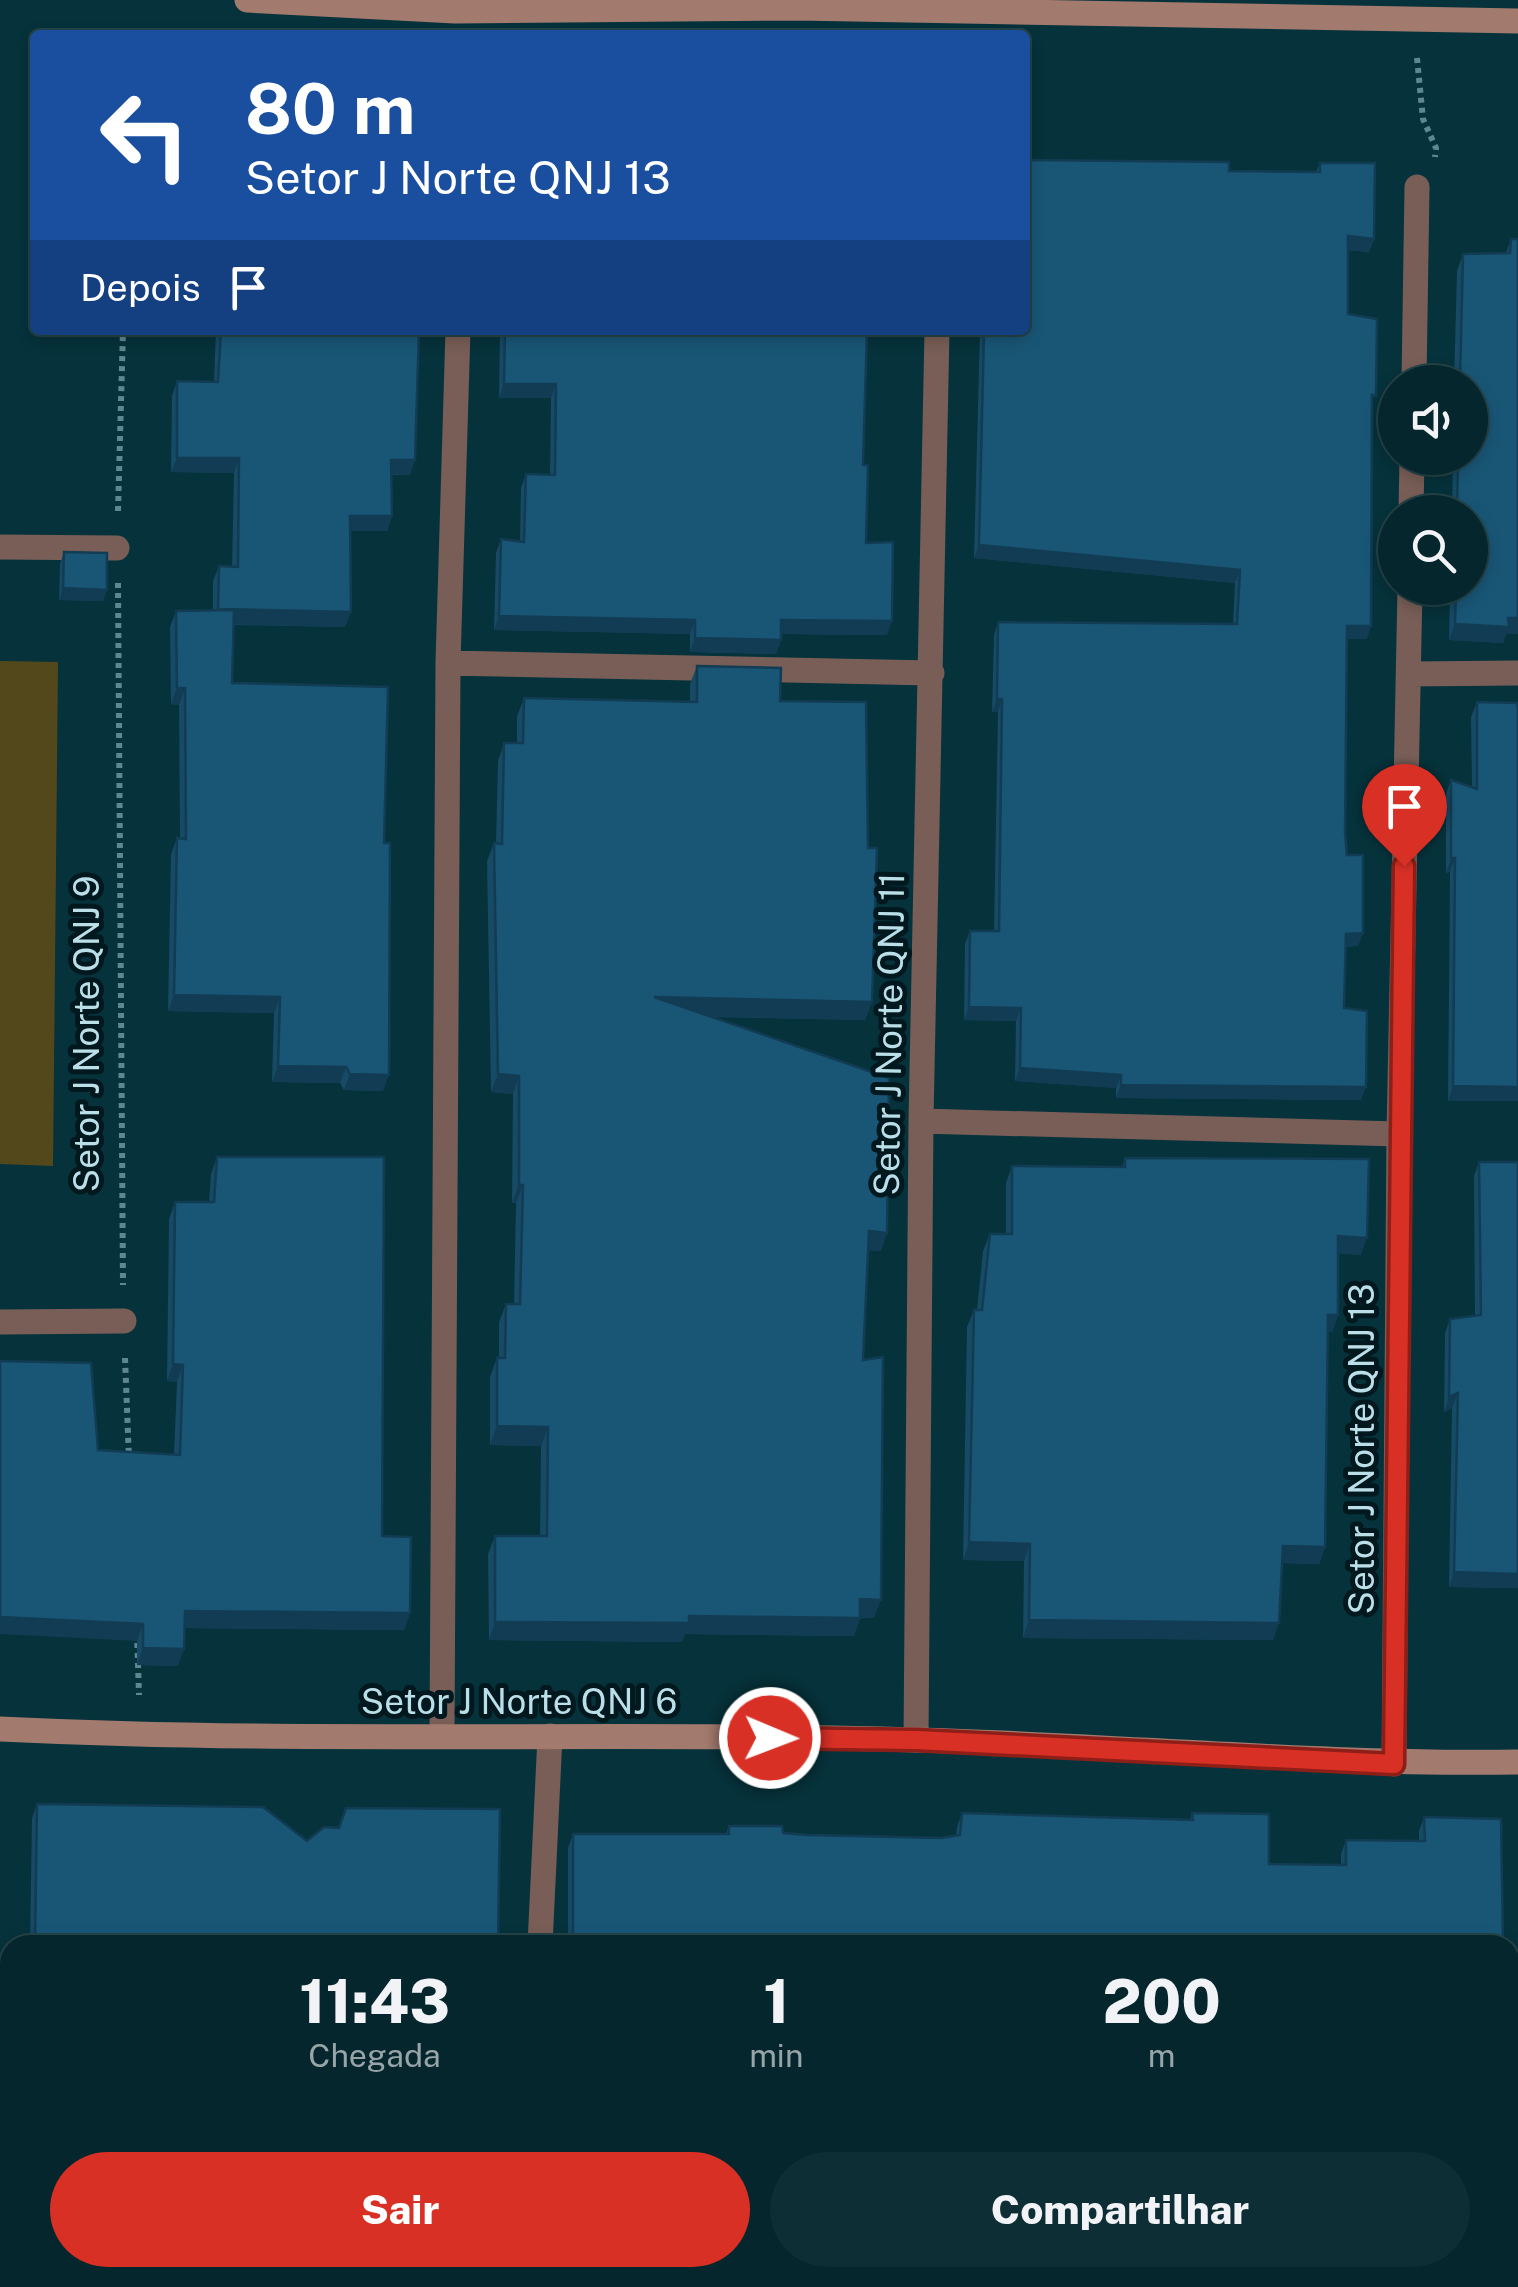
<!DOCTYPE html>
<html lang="pt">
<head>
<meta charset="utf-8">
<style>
  :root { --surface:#04262c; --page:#0d2e34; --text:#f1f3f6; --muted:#97a5a9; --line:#254348; --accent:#d93025 }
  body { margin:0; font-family:"Public Sans",sans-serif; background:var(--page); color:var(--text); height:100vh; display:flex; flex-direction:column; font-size:38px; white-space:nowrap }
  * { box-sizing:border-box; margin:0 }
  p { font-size:32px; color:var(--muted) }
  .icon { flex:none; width:55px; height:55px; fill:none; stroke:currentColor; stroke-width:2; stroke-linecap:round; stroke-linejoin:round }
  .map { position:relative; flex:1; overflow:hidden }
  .drawer { position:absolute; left:0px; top:1935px; width:1520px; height:352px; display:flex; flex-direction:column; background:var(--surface); border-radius:30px 30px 0 0; box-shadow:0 5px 15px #0003,0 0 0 2px var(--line) }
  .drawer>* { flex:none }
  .banner { position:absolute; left:30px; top:30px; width:1000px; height:305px; border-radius:10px; box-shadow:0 5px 15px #0003,0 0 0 2px var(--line); background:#1a4fa0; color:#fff; overflow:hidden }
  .fabs { position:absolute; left:1378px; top:365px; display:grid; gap:20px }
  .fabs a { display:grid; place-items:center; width:110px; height:110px; border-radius:50%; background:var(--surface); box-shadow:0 5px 15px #0003,0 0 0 2px var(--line); font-size:50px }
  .pin { position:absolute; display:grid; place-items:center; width:85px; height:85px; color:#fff; margin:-102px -42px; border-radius:50% 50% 50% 0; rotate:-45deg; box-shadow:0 0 10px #0007 }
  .pin .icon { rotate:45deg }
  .me { position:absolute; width:110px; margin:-55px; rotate:91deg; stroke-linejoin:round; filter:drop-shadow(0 0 8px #0008) }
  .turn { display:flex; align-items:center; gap:35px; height:210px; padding:0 50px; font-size:45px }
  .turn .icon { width:130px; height:130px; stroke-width:2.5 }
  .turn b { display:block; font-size:70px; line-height:85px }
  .then { display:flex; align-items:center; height:95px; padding:0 50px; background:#0003; gap:20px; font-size:38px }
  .eta { display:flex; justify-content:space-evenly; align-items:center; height:170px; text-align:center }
  .eta b { font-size:60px; font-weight:800; line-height:70px }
  .action { display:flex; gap:20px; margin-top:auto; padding:20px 50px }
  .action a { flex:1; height:115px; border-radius:60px; background:var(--accent); color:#fff; font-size:40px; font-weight:800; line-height:115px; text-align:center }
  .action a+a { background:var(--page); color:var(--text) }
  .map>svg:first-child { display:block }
</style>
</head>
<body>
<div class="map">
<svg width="1518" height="2287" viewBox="0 0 1518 2287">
  <rect width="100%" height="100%" fill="#06323b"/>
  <path fill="#53481c" d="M0 661 58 662 53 1166 0 1164Z"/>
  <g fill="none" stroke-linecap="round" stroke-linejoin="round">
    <path stroke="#5f8791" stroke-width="6" stroke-dasharray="5 5" stroke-linecap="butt" d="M1417 58 1423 119 1436 148 1435 157
      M118 511 123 330
      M118 583 123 1285
      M125 1358 129 1460
      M137 1633 139 1695"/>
    <path stroke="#785e57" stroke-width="25" d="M1414 382 1417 187
      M1411 512 1412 458
      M0 547 117 548
      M448 663 932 673
      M1409 674 1518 673
      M921 1121 1399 1134
      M0 1322 124 1321
      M442 1734 448 663 458 330
      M916 1740 921 1121 937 330
      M1394 1764 1399 1134 1410 588
      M540 1945 550 1736
      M0 2237H10
      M980 2278V2287"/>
    <path stroke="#a37a6e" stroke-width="25" d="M247 0 455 11 798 8 1518 21
      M0 1729C305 1744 611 1731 916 1740 1117 1745 1317 1765 1518 1762"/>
  </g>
  <path fill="#164a65" d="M1320 163 1374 239 1369 252 1348 250V314L1372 407 1367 639H1347L1345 833 1347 855 1363 933 1358 946 1345 947 1344 1008 1361 1100 1116 1098V1088L1015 1081 1016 1021 964 1020 965 944 970 931H994L998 712H992L994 635 998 622 1233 624 1235 583 974 558 980 330H1025L1229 171 1316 172Z
    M1511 239H1518V634H1506L1503 643 1449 640 1450 588H1470V512H1452L1453 458H1470V382H1454L1457 271 1463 254 1506 253Z
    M216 330H419L410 475H391L392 516 387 531H350L345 627 234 625 232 683 384 843 383 1091 344 1090 340 1083 272 1082 274 1013 168 1011 171 854 177 838H180L179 705 171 704 170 627 176 611H213V581L219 566 232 567 234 473 171 472 172 396 177 381H214Z
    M500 330H867L863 465 866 543 887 635 781 634V640L776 654 690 652V634L494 630 496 553 501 539 520 542 521 488 526 474 550 475 551 398H499Z
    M64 552 107 590 103 601 59 600 60 564Z
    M697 666 780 701 872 1002 865 1020 711 1017 881 1251 868 1250 863 1360 874 1618H860L854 1636 685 1634 682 1642 489 1640 488 1554 495 1536H540L541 1446 490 1445V1377L497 1358H499V1322L506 1304H514L516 1203H512L513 1094 491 1092 487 861 494 843H496L498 761 504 743H517V716L524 698 690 702V684Z
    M1477 702 1518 710V1101H1448L1450 872 1446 873V794L1451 780 1472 787 1471 717Z
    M217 1157 382 1536 410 1613 404 1630 185 1628 178 1666 137 1665V1641L98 1450 174 1455 177 1382 167 1381 169 1219 175 1202H209L211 1174Z
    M1125 1158 1361 1255 1338 1253V1315L1332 1332H1328L1325 1547 1319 1564 1282 1563 1273 1640 1023 1638 1024 1561 963 1560 967 1327 974 1310H977L983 1251 990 1234H1006V1183L1012 1166 1122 1167Z
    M1479 1162H1518V1588L1449 1587 1452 1408 1444 1412 1445 1333 1450 1319 1475 1316 1474 1176Z
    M37 1804 307 1841 498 1945H30L32 1818Z
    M962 1813 1190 1819 1192 1813 1269 1864 1341 1865V1854L1346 1840 1419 1841V1831L1424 1817 1503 1945H568V1848L573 1834H726L729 1826 807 1835 941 1838 956 1836 957 1827Z"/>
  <path fill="#123c53" d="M1348 236 1374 239 1369 252 1344 249Z
    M504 384H556L551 398H499Z
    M177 458H239L234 473 171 472Z
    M391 460H415L410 475 386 474Z
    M350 516H392L387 531H344Z
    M979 545 1240 570 1235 583 974 558Z
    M63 588 107 590 103 601 59 600Z
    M218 609 351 612 345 627 212 624Z
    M499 616 695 620 690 634 494 630Z
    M1508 618H1518V634H1506L1503 643 1449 640 1455 624Z
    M781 620 892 621 887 635 776 634Z
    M1347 626H1371L1367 639H1343Z
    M695 638 781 640 776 654 690 652Z
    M177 688H185L179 705 171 704Z
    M997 699H1002L998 712H992Z
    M1451 858H1455L1450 872 1446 873Z
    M1363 933 1358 946 1341 947 1346 934Z
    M174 995 280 997 274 1013 168 1011Z
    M654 997 872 1002 865 1020 647 1015Z
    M969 1007 1021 1008 1016 1021 964 1020Z
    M278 1066 346 1067 340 1083 272 1082Z
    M1020 1068 1121 1075 1116 1088 1015 1081Z
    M350 1074 389 1075 383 1091 344 1090Z
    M498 1074 519 1076 513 1094 491 1092Z
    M1121 1085 1366 1087 1361 1100 1116 1098Z
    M1453 1086 1518 1087V1101H1448Z
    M519 1185H523L516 1203H512Z
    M869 1231 887 1233 881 1251 862 1249Z
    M1338 1236 1367 1238 1361 1255 1332 1253Z
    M1328 1315H1338L1332 1332H1322Z
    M173 1364 183 1365 177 1382 167 1381Z
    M1458 1393 1452 1408 1444 1412 1449 1397Z
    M497 1426 548 1427 541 1446 490 1445Z
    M969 1542 1030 1544 1024 1561 963 1560Z
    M1283 1546 1325 1547 1319 1564 1276 1563Z
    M1454 1572 1518 1574V1588L1449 1587Z
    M860 1599 881 1600 874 1618H854Z
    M185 1611 410 1613 404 1630 179 1628Z
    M689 1616 860 1618 854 1636 685 1634 682 1642 489 1640 495 1622Z
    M0 1617 143 1624 137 1641 0 1634Z
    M1029 1620 1279 1623 1273 1640 1023 1638Z
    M143 1648 184 1649 178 1666 137 1665Z"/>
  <path fill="#195676" stroke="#123c53" stroke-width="2.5" d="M1025 160 1229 162V171L1320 172V163H1375L1374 239 1348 236V314L1377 319 1376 396 1372 395 1371 626H1347L1345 833 1347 855H1363V933L1346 934 1344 1008 1367 1011 1366 1087 1121 1085V1075L1020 1068 1021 1008 969 1007 970 931H999L1002 699H997L998 622 1237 624 1240 570 979 545 984 330H1025Z
    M1511 239H1518V618H1508L1509 627 1455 624 1456 588H1470V512H1457L1458 458H1470V382H1460L1463 254 1510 253Z
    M221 330H419L415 460H391L392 516H350L351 612 218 609 219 566 238 567 239 458H177V381L218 382Z
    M505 330H867L863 465H868L866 543 893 542 892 621 781 620V640L695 638V620L499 616 501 539 524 542 526 474 555 475 556 384H504Z
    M64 552 107 553V590L63 588Z
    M234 610 232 683 388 687 384 843H390L389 1075 350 1074 346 1067 278 1066 280 997 174 995 177 838 186 839 185 688H177L176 611Z
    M697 666 781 668 780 701 866 702 868 848H877L872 1002 654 997 889 1078 887 1233 869 1231 863 1360 883 1357 881 1600 860 1599V1618L689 1616V1623L495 1622V1536H547L548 1427 497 1426V1358H505L506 1304H520L523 1185H519V1076L498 1074 494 843 502 844 504 743H523L524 698 697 702Z
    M1477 702 1517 703 1518 710V1087L1453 1086 1455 858H1451V780L1477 789Z
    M217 1157H384L382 1536 411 1537 410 1613 185 1611 184 1649 143 1648V1624L0 1617V1361L91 1363 98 1450 180 1455 183 1365 173 1364 175 1202H214Z
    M1125 1158 1369 1159 1367 1238 1338 1236V1315H1328L1325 1547 1283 1546 1279 1623 1029 1620 1030 1544 969 1542 974 1310H982L990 1234H1012V1166L1125 1167Z
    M1479 1162H1518V1574L1454 1572 1458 1393 1449 1397 1450 1319 1481 1315Z
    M37 1804 263 1807 307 1841 324 1827 339 1828 346 1808 500 1809 498 1945H35Z
    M962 1813 1193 1820 1192 1813 1269 1814V1864L1346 1865V1840L1425 1841 1424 1817 1501 1819 1503 1945H573V1834H729V1826H782L783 1833 807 1835 941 1838 960 1835Z
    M31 2278 115 2279 118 2278H264V2287H31Z
    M339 2278H416V2287H339Z
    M648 2280 724 2282V2287H648Z"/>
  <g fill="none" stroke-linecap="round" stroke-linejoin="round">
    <defs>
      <path id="route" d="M770 1738 916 1740 1394 1764 1404 866"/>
    </defs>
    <use href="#route" stroke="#8d1f18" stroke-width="25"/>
    <use href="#route" stroke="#d93025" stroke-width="18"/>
  </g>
  <g text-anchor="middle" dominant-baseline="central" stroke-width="10" stroke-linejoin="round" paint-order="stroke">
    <g font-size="35" fill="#bbdfe9" stroke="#01181e">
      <text transform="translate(86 1034) rotate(-90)">Setor J Norte QNJ 9</text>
      <text transform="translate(889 1034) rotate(-89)">Setor J Norte QNJ 11</text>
      <text transform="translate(1361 1449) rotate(-90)">Setor J Norte QNJ 13</text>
      <text x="519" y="1701">Setor J Norte QNJ 6</text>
    </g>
  </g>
</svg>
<div class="fabs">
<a><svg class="icon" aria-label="sound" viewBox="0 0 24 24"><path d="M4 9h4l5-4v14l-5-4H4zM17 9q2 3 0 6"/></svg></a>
<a><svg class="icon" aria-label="search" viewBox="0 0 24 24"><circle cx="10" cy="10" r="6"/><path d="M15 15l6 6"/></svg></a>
</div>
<div class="pin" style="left:1404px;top:866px;background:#d93025"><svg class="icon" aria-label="arrive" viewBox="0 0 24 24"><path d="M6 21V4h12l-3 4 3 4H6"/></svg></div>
<svg class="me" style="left:770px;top:1738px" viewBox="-20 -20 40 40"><circle r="17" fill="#d93025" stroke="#fff" stroke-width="3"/><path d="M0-11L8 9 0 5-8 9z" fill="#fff"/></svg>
<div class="banner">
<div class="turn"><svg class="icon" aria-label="left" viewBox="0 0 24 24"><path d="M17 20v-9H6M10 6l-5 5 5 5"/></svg><div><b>80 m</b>Setor J Norte QNJ 13</div></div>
<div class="then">Depois<svg class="icon" aria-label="arrive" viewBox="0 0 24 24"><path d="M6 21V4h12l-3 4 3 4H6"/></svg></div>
</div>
<section class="drawer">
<div class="eta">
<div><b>11:43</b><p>Chegada</p></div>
<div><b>1</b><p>min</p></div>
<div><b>200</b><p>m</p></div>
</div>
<div class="action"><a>Sair</a><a>Compartilhar</a></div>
</section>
</div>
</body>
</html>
